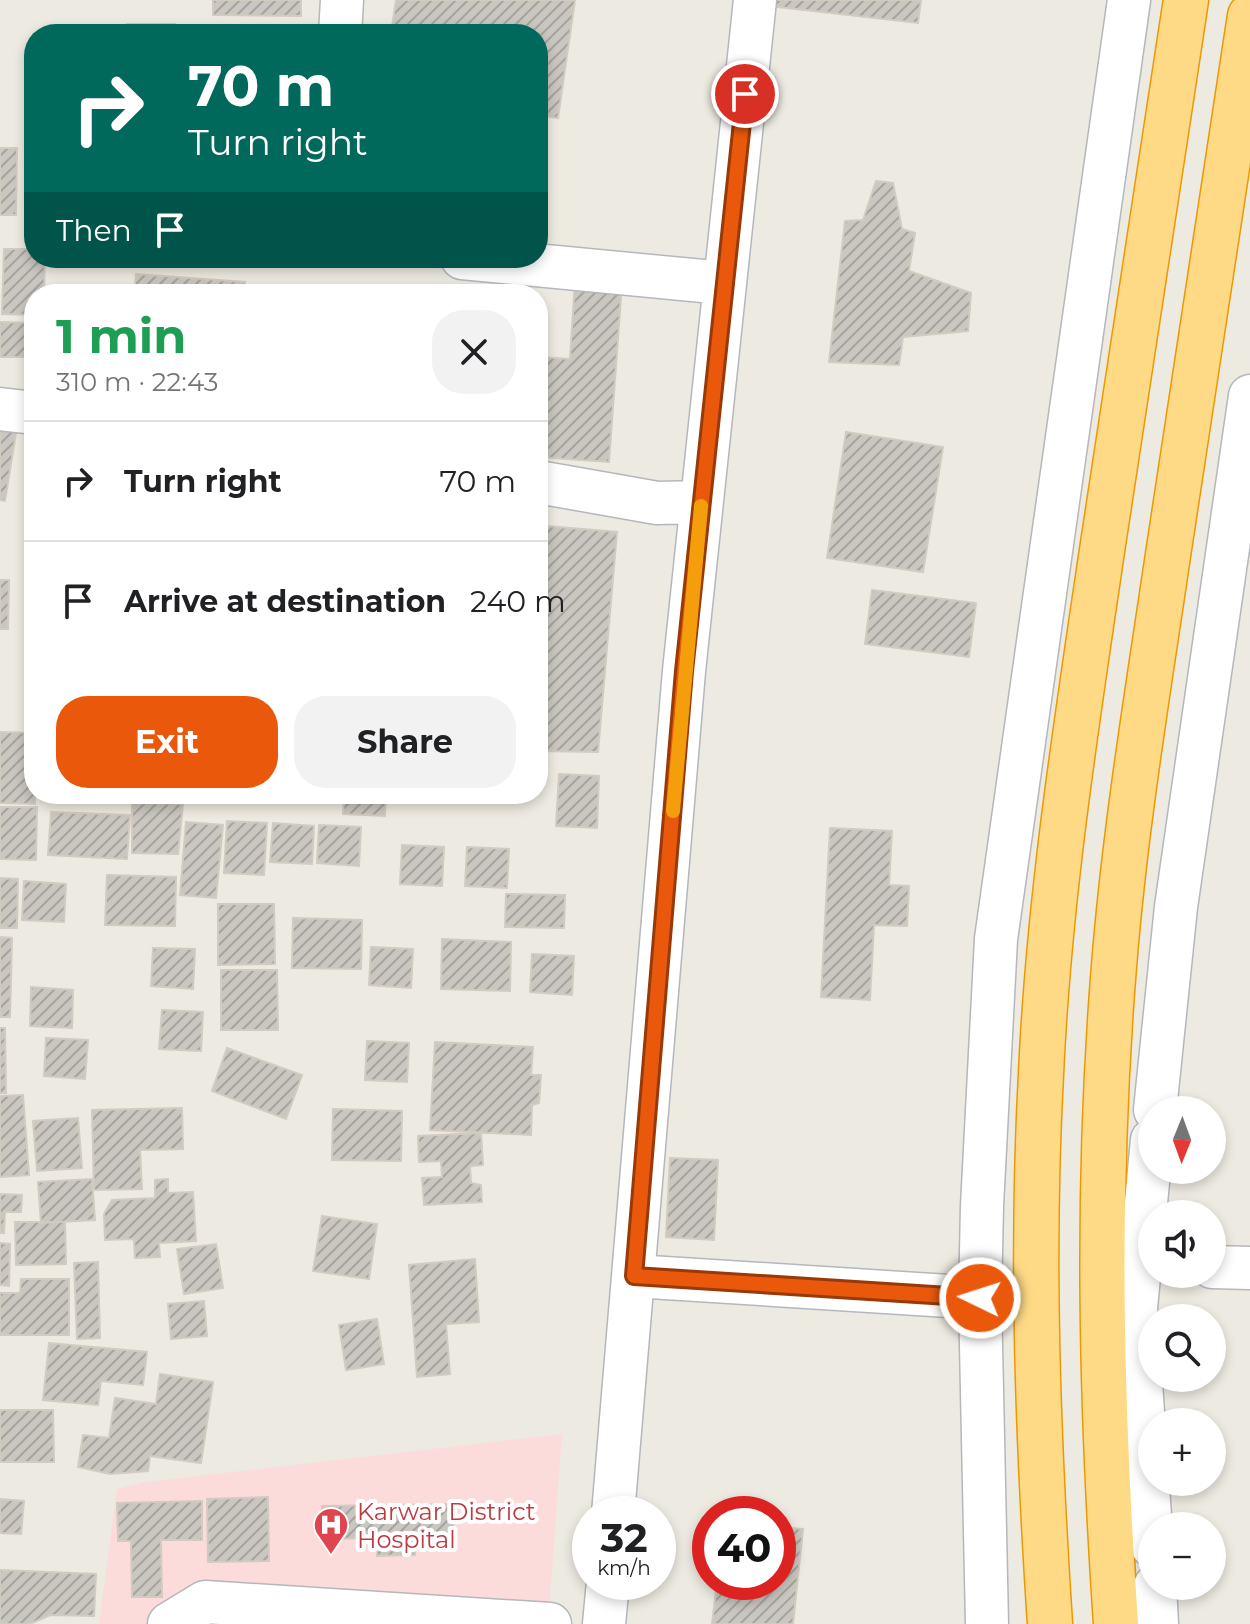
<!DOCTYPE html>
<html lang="en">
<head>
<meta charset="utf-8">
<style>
  :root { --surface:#fff; --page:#f2f2f2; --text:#202124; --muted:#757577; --line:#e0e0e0; --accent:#ea580c }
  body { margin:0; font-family:Montserrat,sans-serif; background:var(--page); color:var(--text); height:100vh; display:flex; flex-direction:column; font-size:30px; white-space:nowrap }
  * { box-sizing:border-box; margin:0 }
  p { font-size:26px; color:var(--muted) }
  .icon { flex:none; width:44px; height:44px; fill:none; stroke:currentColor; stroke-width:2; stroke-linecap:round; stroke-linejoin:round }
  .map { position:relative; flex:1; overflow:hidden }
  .panel { position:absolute; left:24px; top:284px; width:524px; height:520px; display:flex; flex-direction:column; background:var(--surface); border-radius:32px; box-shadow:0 4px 12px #0003 }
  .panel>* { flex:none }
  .hud { position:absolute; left:24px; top:24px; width:524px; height:244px; border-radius:32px; box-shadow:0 4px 12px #0003; background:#00695c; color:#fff; overflow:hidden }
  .needle { width:52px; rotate:181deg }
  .buttons { position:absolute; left:1138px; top:1096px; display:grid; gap:16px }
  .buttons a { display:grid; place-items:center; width:88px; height:88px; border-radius:50%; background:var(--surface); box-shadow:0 4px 12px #0003; font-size:40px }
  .speed { position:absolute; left:572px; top:1496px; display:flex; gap:16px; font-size:40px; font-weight:700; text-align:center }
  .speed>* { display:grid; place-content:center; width:104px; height:104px; border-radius:50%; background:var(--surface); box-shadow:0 4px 12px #0003; line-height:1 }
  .speed small { font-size:20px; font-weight:400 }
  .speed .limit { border:12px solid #d22; background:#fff; color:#111 }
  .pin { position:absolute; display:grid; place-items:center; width:68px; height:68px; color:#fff; margin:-34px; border:4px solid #fff; border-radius:50%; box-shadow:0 2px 8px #0007 }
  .me { position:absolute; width:88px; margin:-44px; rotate:274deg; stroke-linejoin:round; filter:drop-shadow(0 0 6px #0008) }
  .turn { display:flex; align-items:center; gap:28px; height:168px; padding:0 32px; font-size:36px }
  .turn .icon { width:104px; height:104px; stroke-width:2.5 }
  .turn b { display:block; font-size:56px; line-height:68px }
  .then { display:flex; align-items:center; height:76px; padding:0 32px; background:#0003; gap:16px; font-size:30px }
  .round { display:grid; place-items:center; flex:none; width:84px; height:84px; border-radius:32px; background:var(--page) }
  .overview { display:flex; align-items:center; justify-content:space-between; height:136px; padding:0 32px }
  h1 { font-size:48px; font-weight:700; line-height:60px; color:#1e9e55 }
  .action { display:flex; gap:16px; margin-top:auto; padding:16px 32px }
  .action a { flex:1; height:92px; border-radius:32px; background:var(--accent); color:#fff; font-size:32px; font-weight:700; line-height:92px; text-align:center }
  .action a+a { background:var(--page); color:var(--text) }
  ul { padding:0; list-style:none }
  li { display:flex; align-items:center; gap:24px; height:120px; padding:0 32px; border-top:2px solid var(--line) }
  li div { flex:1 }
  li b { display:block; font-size:30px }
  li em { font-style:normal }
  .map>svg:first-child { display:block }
</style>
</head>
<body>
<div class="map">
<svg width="1250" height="1624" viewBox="0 0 1250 1624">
  <defs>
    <pattern id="building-hatch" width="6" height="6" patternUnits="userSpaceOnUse" patternTransform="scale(2)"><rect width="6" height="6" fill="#cac6c0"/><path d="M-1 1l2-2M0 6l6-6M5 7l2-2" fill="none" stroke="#a7a49f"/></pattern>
  </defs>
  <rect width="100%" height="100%" fill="#edeae1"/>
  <path fill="#fcdcdb" d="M562 1434 548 1624H99L117 1489 145 1482Z"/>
  <path fill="url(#building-hatch)" stroke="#d2cbbf" stroke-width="2" d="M213 0H301V16L213 15Z
    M396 0H575L558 118 538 115V34H391Z
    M770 0H921L918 23 770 6Z
    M127 24H175V34H127Z
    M293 30V34H205V31Z
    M0 148H17L16 215H0Z
    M876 181 893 183 902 229 915 233 909 271 971 293 968 331 903 337 899 365 829 362 845 221 863 220Z
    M4 249H34V258H45L44 294H34V315L2 314Z
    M199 258H295V262Z
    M136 274 245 282 244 294H134Z
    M575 281 622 284 609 462 538 457V357L570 359Z
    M0 322 34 323V357H0Z
    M0 424 17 427 5 501 0 500Z
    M846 432 943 447 923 572 827 558Z
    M547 526 617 532 598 752 538 751V676Z
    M0 580H9L8 629H0Z
    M872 590 976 603 969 657 865 644Z
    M29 666H34V705L27 704Z
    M0 732 34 733 35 804 0 803Z
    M559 774 599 776 597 828 556 826Z
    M344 794H386L385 816 343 814Z
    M132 803 183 804 178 854 132 853Z
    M0 807H37L36 860 0 859Z
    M51 812 130 815 127 859 48 855Z
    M227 821 267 823 264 875 224 873Z
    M186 822 223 825 216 898 180 895Z
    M273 823 314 826 312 864 270 862Z
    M319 825 361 827 359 866 317 863Z
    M830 828 892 831 889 885 909 886 907 926 874 925 870 1000 821 997Z
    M402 845 444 847 442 886 400 884Z
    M467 847 509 849 507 888 465 886Z
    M107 875 176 877 175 926 105 925Z
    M0 878 18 879 17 928H0Z
    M24 881 66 884 64 922 22 920Z
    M506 894 565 895 564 928 505 927Z
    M218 904H274L275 964 218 965Z
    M293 918 362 920 361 969 292 968Z
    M0 937 12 938 10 1017H0Z
    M442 939 511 942 510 991 441 989Z
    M371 947 413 949 411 988 369 985Z
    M153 948 195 949 193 989 151 986Z
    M532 954 574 956 572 995 530 992Z
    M221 970H277L278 1030H221Z
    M31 987 73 990 72 1028 30 1026Z
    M162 1010 203 1012 201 1051 159 1049Z
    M0 1028H5L6 1093H0Z
    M46 1038 88 1040 85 1079 44 1076Z
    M367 1041 409 1043 407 1082 365 1080Z
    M435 1042 533 1047 531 1075H541L539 1103 532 1105 531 1135 430 1130Z
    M227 1048 302 1075 286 1119 212 1091Z
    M23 1095 29 1175 0 1177V1096Z
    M182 1108 183 1149 140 1150 142 1189 94 1190 92 1110Z
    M333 1109 402 1111 401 1161 332 1160Z
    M78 1118 82 1168 37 1171 33 1121Z
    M481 1133 483 1165 470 1166 471 1183 481 1185 482 1202 424 1205 422 1178 442 1177 441 1161 419 1162 418 1136Z
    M670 1158 718 1160 714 1240 666 1237Z
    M92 1179 95 1220 41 1223 38 1182Z
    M168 1179V1193L193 1192 196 1241 159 1243 160 1257 135 1258 134 1239 105 1240 104 1214 112 1200 155 1198V1180Z
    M0 1194 22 1195 21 1212H5L4 1233H0Z
    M322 1216 377 1224 369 1279 313 1271Z
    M15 1222H65L66 1264 16 1265Z
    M0 1243 10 1244 9 1286 0 1285Z
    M216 1244 223 1288 184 1294 177 1249Z
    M475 1259 479 1322 446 1324 450 1374 417 1377 409 1265Z
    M98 1262 100 1338 77 1339 74 1263Z
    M21 1279H69V1335H0V1293H20Z
    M204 1301 207 1336 171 1339 168 1304Z
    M377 1319 384 1364 346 1370 339 1325Z
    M49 1343 147 1352 143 1385 101 1381 98 1405 43 1400Z
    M160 1374 213 1382 201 1463 150 1456 148 1471 110 1474 78 1467 83 1435 109 1438 115 1398 156 1404Z
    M0 1410H53L54 1462H0Z
    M268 1497 269 1561 208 1562 207 1499Z
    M0 1499 24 1501 21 1534 0 1533Z
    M202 1501V1540H161L162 1597H132L131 1541H118L117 1503Z
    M453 1504V1542L415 1543V1555L377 1556V1538L323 1539 322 1506Z
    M778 1527 803 1529 793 1624H712L717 1582H778Z
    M0 1570 96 1574 94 1616 50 1615 30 1624H0Z"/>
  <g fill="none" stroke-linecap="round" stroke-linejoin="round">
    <defs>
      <path id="minor" d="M340 34 342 0
        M462 258 724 283
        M0 409 34 413
        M538 482 657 503 701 502
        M1155 1110 1176 907 1250 396
        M1152 1140 1136 1308 1152 1546
        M1212 1267 1250 1268
        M634 1276 980 1298
        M613 1514 684 671 755 0
        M1155 1586 1157 1624
        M169 1624 205 1602 550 1624
        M604 1624 608 1582
        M987 1624 980 1298 982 1206 996 939 1129 0"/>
      <path id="highway" d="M1050 1624C1038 1441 1031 1258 1041 1074 1049 896 1077 720 1103 544 1131 363 1158 181 1186 0
        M1116 1624C1101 1402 1096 1188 1114 966 1125 828 1148 691 1168 555 1196 375 1223 195 1250 16"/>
    </defs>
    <use href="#minor" stroke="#b4b7bc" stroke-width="45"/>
    <use href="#highway" stroke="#ee9800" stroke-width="47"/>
    <use href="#minor" stroke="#fff" stroke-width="42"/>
    <use href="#highway" stroke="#ffda86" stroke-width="44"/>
  </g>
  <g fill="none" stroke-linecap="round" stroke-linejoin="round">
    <defs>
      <path id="route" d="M745 94 684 671 634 1276 980 1298"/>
    </defs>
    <use href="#route" stroke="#983908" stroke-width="20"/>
    <use href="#route" stroke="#ea580c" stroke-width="14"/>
    <path stroke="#f59e0b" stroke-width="14" d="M673 811 701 506"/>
  </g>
  <defs>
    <symbol id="hospital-pin" viewBox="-11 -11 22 30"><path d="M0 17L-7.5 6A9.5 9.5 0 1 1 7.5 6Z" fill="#e0444e" stroke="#fff"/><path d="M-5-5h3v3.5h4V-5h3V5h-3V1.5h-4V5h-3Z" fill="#fff"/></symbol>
  </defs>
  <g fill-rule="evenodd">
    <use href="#hospital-pin" x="311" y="1505" width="40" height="54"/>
  </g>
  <g text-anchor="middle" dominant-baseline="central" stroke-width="8" stroke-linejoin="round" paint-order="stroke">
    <g font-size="24" fill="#be3a42" stroke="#fff" text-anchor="start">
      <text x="357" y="1511">Karwar District<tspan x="357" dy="28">Hospital</tspan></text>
    </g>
  </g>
</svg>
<div class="buttons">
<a><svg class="needle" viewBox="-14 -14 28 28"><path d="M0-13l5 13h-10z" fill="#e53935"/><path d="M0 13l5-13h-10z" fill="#757577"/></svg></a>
<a><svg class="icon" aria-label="sound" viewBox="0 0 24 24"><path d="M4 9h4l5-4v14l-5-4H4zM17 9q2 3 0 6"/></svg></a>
<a><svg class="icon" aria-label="search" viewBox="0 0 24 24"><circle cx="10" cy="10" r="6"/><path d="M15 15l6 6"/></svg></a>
<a>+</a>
<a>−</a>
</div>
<div class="speed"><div>32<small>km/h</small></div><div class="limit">40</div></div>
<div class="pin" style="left:745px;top:94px;background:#d93025"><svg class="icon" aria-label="arrive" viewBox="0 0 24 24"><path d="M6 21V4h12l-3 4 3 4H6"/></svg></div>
<svg class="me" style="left:980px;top:1298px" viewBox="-20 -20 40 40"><circle r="17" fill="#ea580c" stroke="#fff" stroke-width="3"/><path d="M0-11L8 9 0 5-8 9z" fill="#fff"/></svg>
<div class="hud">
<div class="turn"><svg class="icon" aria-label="right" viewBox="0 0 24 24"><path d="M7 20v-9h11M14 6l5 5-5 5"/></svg><div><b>70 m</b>Turn right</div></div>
<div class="then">Then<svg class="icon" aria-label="arrive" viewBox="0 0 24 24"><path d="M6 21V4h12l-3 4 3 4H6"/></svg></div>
</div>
<section class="panel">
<div class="overview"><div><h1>1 min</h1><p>310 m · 22:43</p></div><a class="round"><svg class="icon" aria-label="close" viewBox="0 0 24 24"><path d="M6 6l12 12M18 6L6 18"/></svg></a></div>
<ul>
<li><svg class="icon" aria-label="right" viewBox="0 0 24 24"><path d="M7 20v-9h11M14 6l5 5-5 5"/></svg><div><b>Turn right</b></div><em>70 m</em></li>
<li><svg class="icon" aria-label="arrive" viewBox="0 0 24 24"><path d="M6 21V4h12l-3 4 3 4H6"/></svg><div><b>Arrive at destination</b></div><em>240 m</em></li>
</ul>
<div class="action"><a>Exit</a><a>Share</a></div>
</section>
</div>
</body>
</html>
